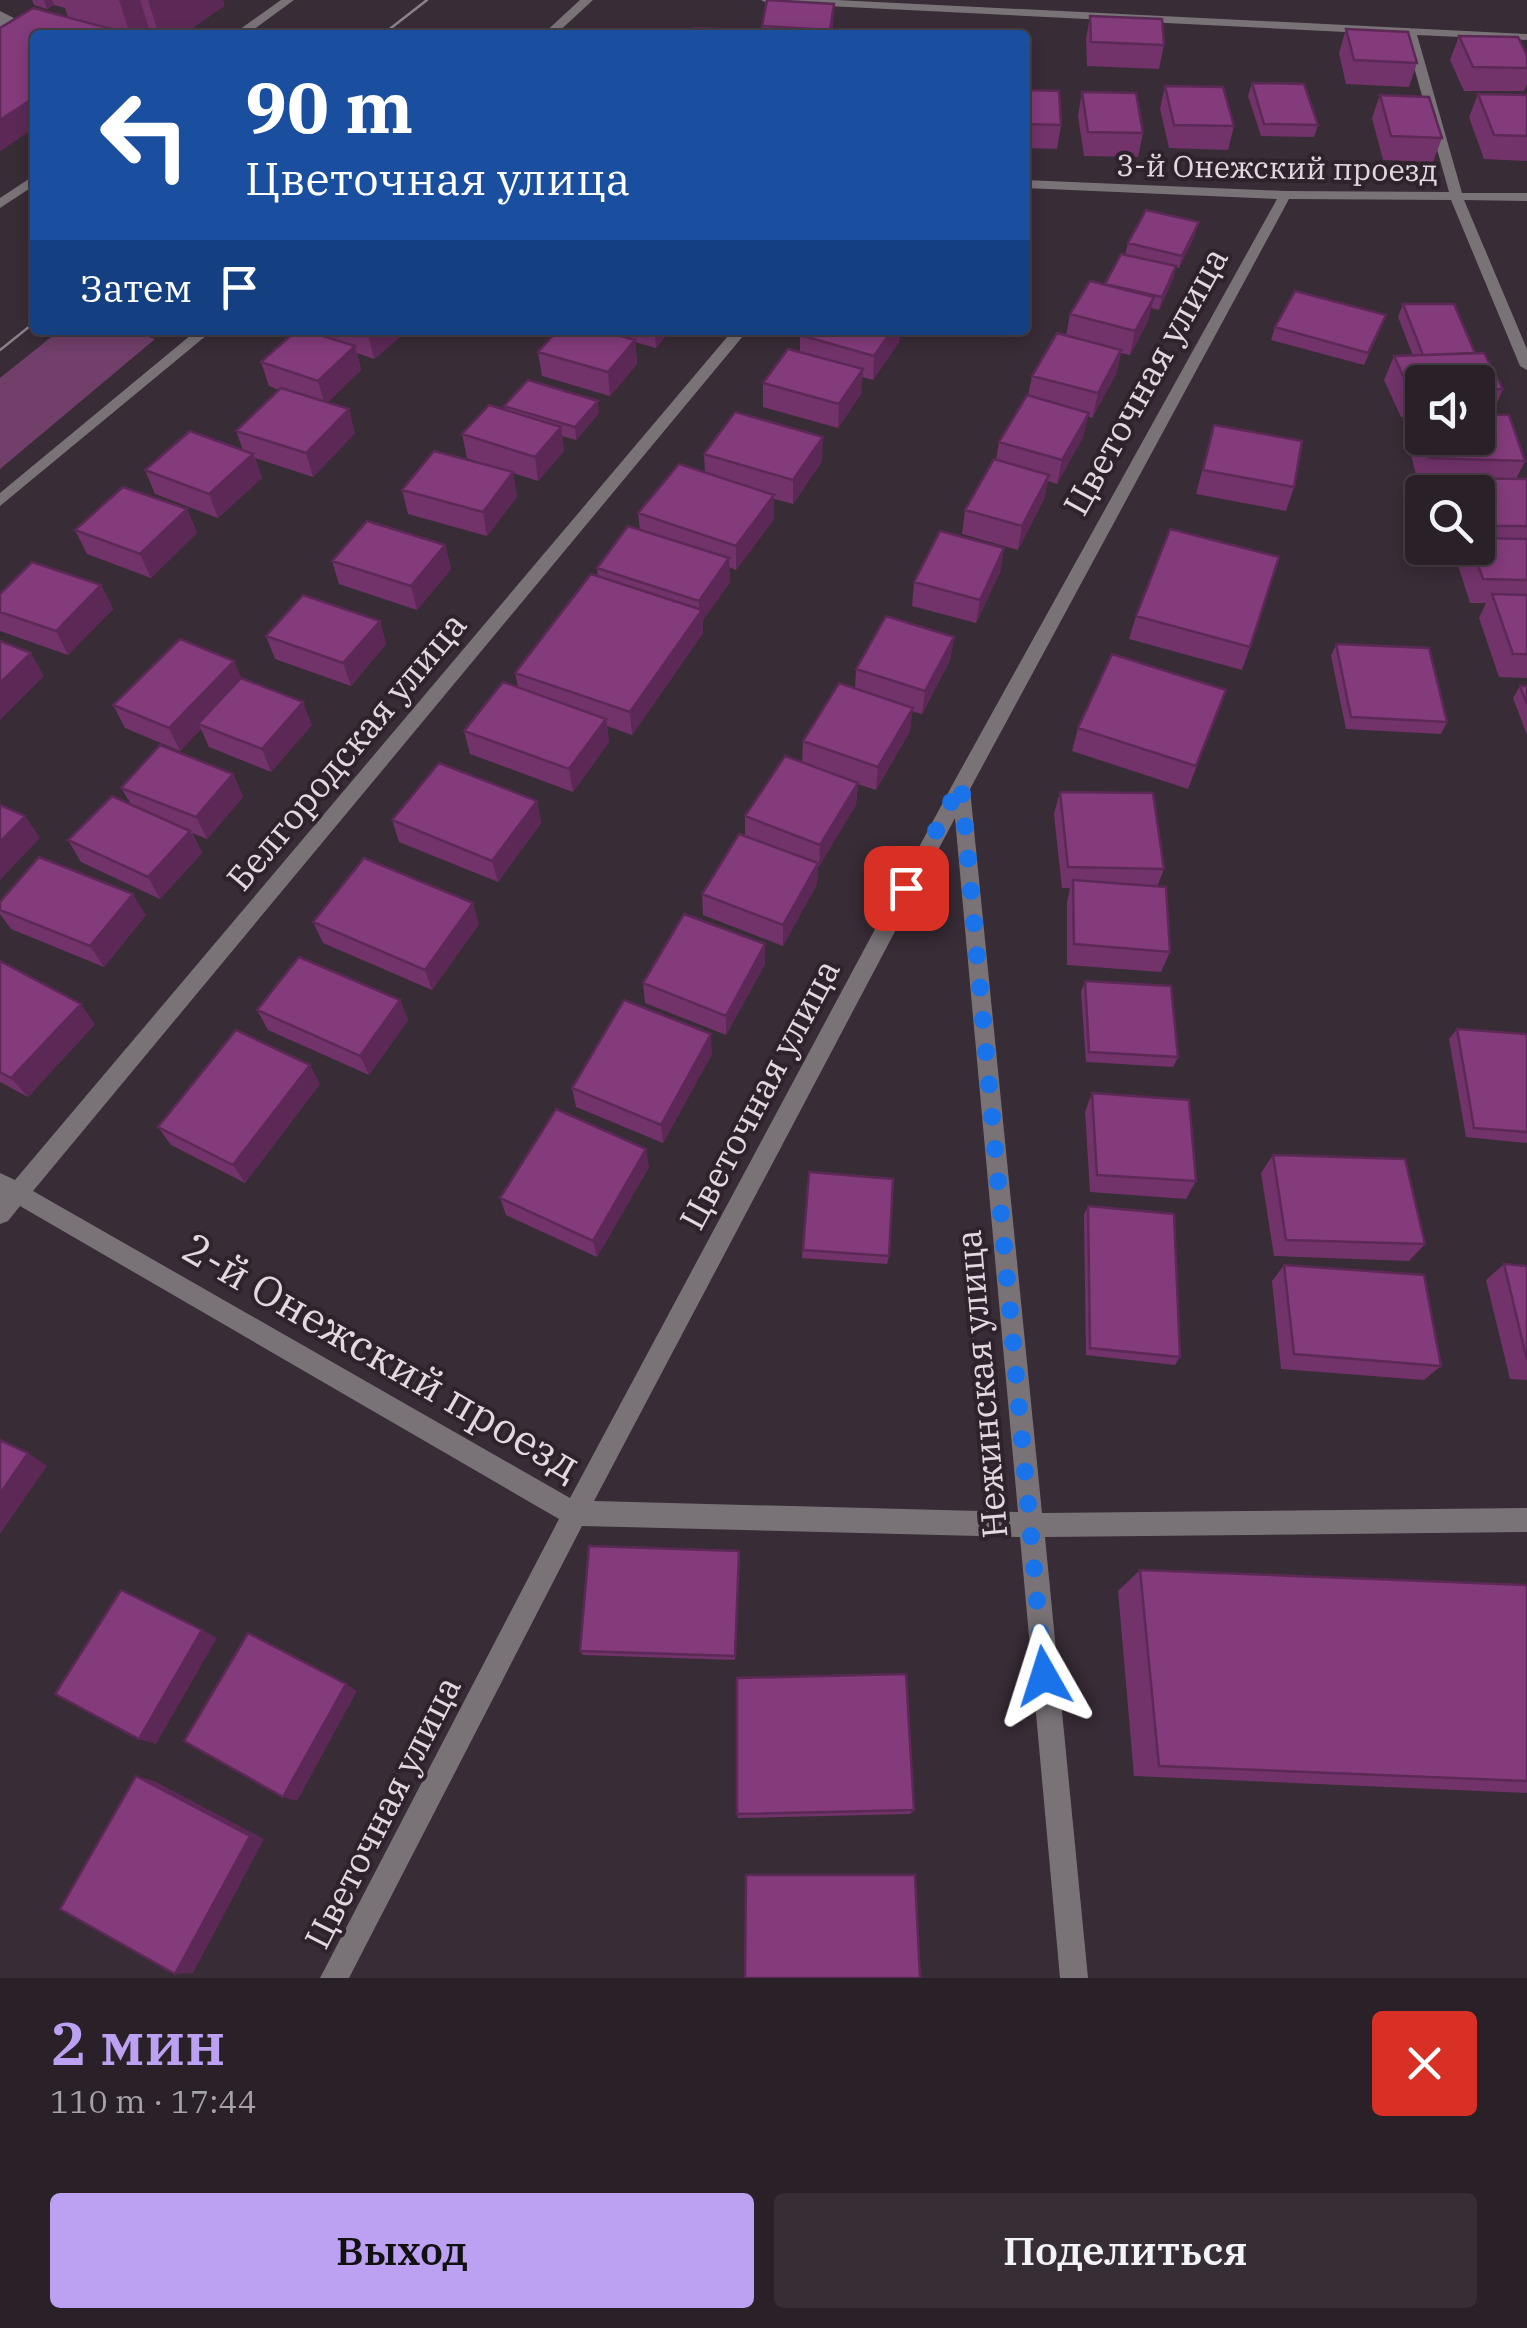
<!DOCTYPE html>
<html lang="ru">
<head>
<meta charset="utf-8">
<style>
  :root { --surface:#2a2128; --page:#362e34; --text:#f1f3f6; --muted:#a5a3a8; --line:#463e45; --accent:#bca0f2 }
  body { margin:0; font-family:"IBM Plex Serif",serif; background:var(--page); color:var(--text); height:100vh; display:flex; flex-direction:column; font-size:38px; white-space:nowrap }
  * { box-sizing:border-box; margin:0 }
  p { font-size:32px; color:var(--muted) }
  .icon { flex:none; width:55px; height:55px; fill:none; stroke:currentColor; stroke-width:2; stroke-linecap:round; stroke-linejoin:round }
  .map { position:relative; height:1978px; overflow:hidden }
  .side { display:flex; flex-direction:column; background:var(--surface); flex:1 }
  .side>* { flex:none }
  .hud { position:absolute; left:30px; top:30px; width:1000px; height:305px; border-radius:10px; box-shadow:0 5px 15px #0003,0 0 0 2px var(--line); background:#1a4fa0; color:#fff; overflow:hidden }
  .fabs { position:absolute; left:1405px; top:365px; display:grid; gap:20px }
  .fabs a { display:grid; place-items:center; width:90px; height:90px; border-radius:10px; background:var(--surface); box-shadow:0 5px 15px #0003,0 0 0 2px var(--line); font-size:50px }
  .pin { position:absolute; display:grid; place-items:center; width:85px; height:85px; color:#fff; margin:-42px; border-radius:20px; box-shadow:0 5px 15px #0006 }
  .me { position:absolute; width:110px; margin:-55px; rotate:354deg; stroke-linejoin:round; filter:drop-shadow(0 0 8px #0008) }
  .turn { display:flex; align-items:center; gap:35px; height:210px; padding:0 50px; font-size:45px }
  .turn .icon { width:130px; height:130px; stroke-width:2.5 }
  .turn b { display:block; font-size:70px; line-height:85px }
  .then { display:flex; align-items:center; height:95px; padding:0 50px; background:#0003; gap:20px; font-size:38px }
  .round { display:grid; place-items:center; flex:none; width:105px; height:105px; border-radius:10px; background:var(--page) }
  .summary { display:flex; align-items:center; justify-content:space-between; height:170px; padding:0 50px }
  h1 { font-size:60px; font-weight:600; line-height:75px; color:var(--accent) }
  .cta { display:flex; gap:20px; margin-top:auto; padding:20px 50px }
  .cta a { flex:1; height:115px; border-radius:10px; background:var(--accent); color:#111; font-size:40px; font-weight:600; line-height:115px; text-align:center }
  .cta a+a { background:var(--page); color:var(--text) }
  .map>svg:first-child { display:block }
</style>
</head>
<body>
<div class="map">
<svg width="1527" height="1978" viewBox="0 0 1527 1978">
  <rect width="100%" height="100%" fill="#382c36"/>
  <path fill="#713f6a" d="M60 330H127L155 339 0 469V378Z"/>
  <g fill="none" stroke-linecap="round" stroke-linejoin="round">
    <path fill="#797378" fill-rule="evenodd" d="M281 0H294L246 35H232Z
      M0 11 14 18 0 31Z
      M35 175V185L0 208V198Z"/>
    <path fill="#797378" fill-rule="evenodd" d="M761 0H836L1527 34V40L1417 35 1462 193H1527V201L1464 200 1527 349V370L1520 366 1451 200 1289 199 970 789 1042 1513 1527 1508V1532L1045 1537 1088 1978H1060L1020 1537 582 1526 349 1978H320L559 1519 20 1206 8 1221 0 1224V1173L15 1180 733 330H748L33 1191 570 1498 955 780 1277 199 1025 188V180L1285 191 1449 192 1405 35 767 3ZM955 818 1018 1512 594 1501Z"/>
    <path fill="#797378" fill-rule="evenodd" d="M580 0H593L555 35H542Z
      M197 330H213L0 506V493Z"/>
    <path stroke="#8c828a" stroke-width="2.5" d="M382 35 427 0
      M0 350 35 322"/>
  </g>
  <path fill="#71336a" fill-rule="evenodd" d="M32 0H223L224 6 182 35H35V127L0 151V28L68 17 65 8 54 5 47 9 34 5Z
    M1090 16 1164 45 1159 69 1087 66 1086 39Z
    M762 26 833 27 832 35H762Z
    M1346 29 1417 63 1409 87 1346 84 1339 53Z
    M1459 36 1527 55V84L1524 91H1464L1450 60Z
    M1252 83 1318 125 1314 137 1261 136 1248 96Z
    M1165 86 1234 126 1228 150 1169 148 1160 109Z
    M1025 90 1061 125 1057 149 1025 148Z
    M1082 92 1143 133 1138 157 1084 156 1078 116Z
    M1478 94 1527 95V161L1484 159 1469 117Z
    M1380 95 1442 138 1433 162 1383 160 1372 118Z
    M1195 235 1179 268 1176 267 1173 279 1159 310 1151 308 1148 321 1130 355 1121 353 1116 374 1092 418 1088 416 1083 437 1057 484 1048 481 1044 499 1018 550 962 534 965 510 996 460 999 442 1028 396 1032 376 1066 336 1070 314 1105 284 1125 255 1128 243Z
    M1403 304 1475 353 1503 389 1492 414H1479L1525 461 1516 479H1527V678L1499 677 1479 618 1486 603H1470L1457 562 1463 550H1447L1446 548H1478V492H1434L1438 483 1418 482 1406 436 1414 416 1401 417 1384 380 1394 356H1413L1398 317ZM1422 382H1478V438H1422Z
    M1275 327 1381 328 1364 365 1271 340Z
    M317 330H408L374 359 357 353 361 370 328 402 355 433 313 477 255 458 262 478 218 518 155 494 145 470 243 450 236 431 279 390 269 386 261 362 318 334Z
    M558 330H671L656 348 635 342 637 364 610 396 542 376 538 352Z
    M804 330H900L899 342 873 380 862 377 861 394 838 428 763 407V383L800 353V335Z
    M504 406 599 413 576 440 562 436 564 451 538 481 513 473 517 497 487 536 408 514 402 490 503 470 467 458 462 434 505 410Z
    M1214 425 1294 487 1286 511 1196 494Z
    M704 454 822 461 793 504 774 499V519L736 570 729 567 730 582 703 620V633L632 735 607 726 609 742 573 792 470 754 464 731 518 687 515 673 598 576 597 568 640 530 638 513 705 473Z
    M187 509 197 533 151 578 87 554 75 530Z
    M445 545 451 569 417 610 339 584 332 561Z
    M1004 548 1000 572 976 623 912 606 914 582Z
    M101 585 113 609 68 655 0 631V594Z
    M1136 616 1250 647 1242 670 1129 639Z
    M380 621 386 644 351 686 275 659 266 636Z
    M954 637 950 660 922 714 912 711 910 731 876 790 858 784 856 805 818 867 817 884 783 946 703 915 702 894 745 836V816L802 762 803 741 855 688 856 669Z
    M1336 644 1447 722 1441 734 1346 729 1331 656Z
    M234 661 241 678 312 725 271 772 209 747 201 729 180 751 125 728 113 705Z
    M1520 686H1527V735L1513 698Z
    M1226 690 1188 789 1072 751 1078 728Z
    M233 774 243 797 207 839 192 833 202 853 160 899 81 862 68 840 131 804 121 788Z
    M1060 792 1164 869 1157 887 1170 952 1161 972 1067 965V902L1070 888H1062L1054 814Z
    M537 801 541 823 498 882 399 842 392 820Z
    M0 902 146 915 104 967 11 929 0 914Z
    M313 922 479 924 432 990 323 943Z
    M765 944V964L726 1035 645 1003 643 983Z
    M0 961 95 1024 28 1097 0 1082Z
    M1085 981 1178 1057 1173 1067 1086 1062 1081 992Z
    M400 1000 408 1020 369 1075 268 1030 257 1010Z
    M1457 1029 1527 1034V1143L1466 1137 1449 1039Z
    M712 1054 663 1143 576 1107 572 1088Z
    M320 1084 245 1183 171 1145 158 1127Z
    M1092 1093 1196 1181 1186 1199 1090 1192 1085 1112Z
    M1273 1155 1425 1244 1409 1261 1274 1256 1261 1173Z
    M649 1167 597 1257 506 1215 500 1198Z
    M809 1172 889 1256 887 1264 802 1258Z
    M1088 1206 1180 1357 1175 1365 1086 1355 1084 1215Z
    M1504 1264 1527 1266V1380L1510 1379 1486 1280Z
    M1284 1265 1441 1366 1424 1380 1281 1369 1272 1281Z
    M740 1556 735 1660 583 1655 580 1651Z
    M1140 1570 1527 1585V1793L1134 1776 1118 1591Z
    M914 1810 910 1814 738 1818 737 1814Z"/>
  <path fill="#5c2956" d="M44 0H52L54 5 47 9Z
    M119 0H140L151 35H128L130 34Z
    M148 0H223L224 6 182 35H159Z
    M834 4 833 27 832 35H829Z
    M35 97V127L0 151V120Z
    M1199 222 1195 235 1179 268 1182 256Z
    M1176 266 1173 279 1159 310 1162 297Z
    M1154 297 1148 321 1130 355 1135 331Z
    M373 330H408L374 359 368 335Z
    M660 330H671L656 348 655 335Z
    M892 330H900L899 342 873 380 874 356Z
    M635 340 637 364 610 396 608 372Z
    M355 346 361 370 325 405 318 381Z
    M1121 350 1116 374 1092 418 1098 393Z
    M863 369 861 394 838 428 839 404Z
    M598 401 599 413 576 440 575 427Z
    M349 409 355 433 313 477 306 453Z
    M1089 413 1083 437 1057 484 1062 460Z
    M561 427 564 451 538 481 535 457Z
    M823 437 822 461 793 504V480Z
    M253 454 262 478 218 518 209 494Z
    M513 472 517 497 487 536 483 512Z
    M1049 475 1044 499 1018 550 1022 526Z
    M774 495V519L736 570V546Z
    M187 509 197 533 151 578 140 554Z
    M445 545 451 569 417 610 411 586Z
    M1004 548 1000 572 976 623 980 600Z
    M729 558 730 582 703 620V633L632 735 630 712 699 614V601Z
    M101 585 113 609 68 655 56 631Z
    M380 621 386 644 351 686 343 663Z
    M954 637 950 660 922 714 925 691Z
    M31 653 44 676 0 720V683Z
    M234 661 244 684 198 724 201 729 180 751 169 728Z
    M303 702 312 725 271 772 262 749Z
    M913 708 910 731 876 790 878 767Z
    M606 719 609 742 573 792 569 769Z
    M233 774 243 797 207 839 196 817Z
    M858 783 856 805 819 867 820 845Z
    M537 801 541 823 498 882 492 861Z
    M25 816 40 838 0 880V842Z
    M190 831 202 853 160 899 148 877Z
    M818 863 817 884 783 946V925Z
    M133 894 146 915 104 967 90 946Z
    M473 903 479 924 432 990 425 970Z
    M765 944V964L726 1035V1016Z
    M400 1000 408 1020 369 1075 360 1056Z
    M81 1004 95 1024 28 1097 11 1078Z
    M711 1034 712 1054 663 1143 661 1125Z
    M310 1065 320 1084 245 1183 233 1165Z
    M646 1149 649 1167 597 1257 593 1241Z
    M28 1453 47 1466 0 1534V1494Z
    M202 1630 217 1638 156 1744 139 1739Z
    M346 1684 357 1691 297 1801 283 1797Z
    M136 1776 154 1781 264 1839 193 1973 175 1974Z"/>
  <path fill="#833b7b" stroke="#5c2956" stroke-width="2.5" d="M767 0 834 4 830 30 762 26Z
    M33 8 130 34 128 35H35V97L0 120V28Z
    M1090 16 1162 19 1164 45 1091 42Z
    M694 28 732 30 731 35H689Z
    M1346 29 1408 32 1417 63 1354 60Z
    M1459 36 1518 37 1527 55V68L1473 67Z
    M1252 83 1304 84 1318 125 1264 124Z
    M1165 86 1223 87 1234 126 1174 125Z
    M1025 90 1059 91 1061 125 1025 124Z
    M1082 92 1136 93 1143 133 1088 132Z
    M1478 94 1527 95V136L1494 135Z
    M1380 95 1429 97 1442 138 1391 136Z
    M1146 210 1199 222 1182 256 1128 243Z
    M1121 254 1176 266 1162 297 1105 284Z
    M1090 281 1154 297 1135 331 1070 314Z
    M1295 291 1386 315 1368 353 1275 327Z
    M1403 304H1454L1475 353 1423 355Z
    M297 330H304L355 346 318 381 261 362Z
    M354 330H373L368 335Z
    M558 330H600L635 340 608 372 538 352Z
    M636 330H660L655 335Z
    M804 330H892L874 356 800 335Z
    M1057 333 1121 350 1098 393 1032 376Z
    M788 349 863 369 839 404 763 383Z
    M1484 353 1503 389 1478 390V382H1422V392L1411 393 1394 356Z
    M528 380 598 401 575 427 504 406Z
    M281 388 349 409 306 453 236 431Z
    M1027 395 1089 413 1062 460 999 442Z
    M489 405 561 427 535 457 462 434Z
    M735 412 823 437 793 480 704 454Z
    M1416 412H1422V435Z
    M1478 414 1509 415 1525 461 1429 458 1423 438H1478Z
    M1214 425 1302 441 1294 487 1203 470Z
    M190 431 253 454 209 494 145 470Z
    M434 451 513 472 483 512 402 490Z
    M994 459 1049 475 1022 526 965 510Z
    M679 464 774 495 736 546 638 513Z
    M1440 478 1527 479V526H1478V492H1446Z
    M123 487 187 509 140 554 75 530Z
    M367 521 445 545 411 586 332 561Z
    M628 526 729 558 699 601 597 568Z
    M1170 529 1279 557 1250 647 1136 616Z
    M940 531 1004 548 980 600 914 582Z
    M1478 538 1527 539V580L1483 579 1472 548H1478Z
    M32 562 101 585 56 631 0 612V594Z
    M591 574 702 610 630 712 515 673Z
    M1492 594 1527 595V654H1513Z
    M303 595 380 621 343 663 266 636Z
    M886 616 954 637 925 691 856 669Z
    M180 639 234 661 169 728 113 705Z
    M0 641 31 653 0 683Z
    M1336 644 1429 648 1447 722 1351 717Z
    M1112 654 1226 690 1196 766 1078 728Z
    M241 678 303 702 262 749 198 724Z
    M503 682 606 719 569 769 464 731Z
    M839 683 913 708 878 767 803 741Z
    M1520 686H1527V704Z
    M160 745 233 774 196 817 121 788Z
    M785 756 858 783 820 845 745 816Z
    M439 763 537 801 492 861 392 820Z
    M1060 792 1153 793 1164 869 1068 867Z
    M112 796 190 831 148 877 68 840Z
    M0 805 25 816 0 842Z
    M739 834 818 863 783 925 702 894Z
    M39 857 133 894 90 946 0 910V902Z
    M364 858 473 903 425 970 313 922Z
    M1073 880 1166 887 1170 952 1074 944Z
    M684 914 765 944 726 1016 643 983Z
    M299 957 400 1000 360 1056 257 1010Z
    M0 961 81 1004 11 1078 0 1072Z
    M1085 981 1171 986 1178 1057 1089 1052Z
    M624 1000 711 1034 661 1125 572 1088Z
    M1457 1029 1527 1034V1132L1474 1128Z
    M236 1030 310 1065 233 1165 158 1127Z
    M1092 1093 1189 1100 1196 1181 1097 1175Z
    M556 1109 646 1149 593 1241 500 1198Z
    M1273 1155 1405 1159 1425 1244 1286 1240Z
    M809 1172 893 1179 889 1256 803 1250Z
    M1088 1206 1174 1214 1180 1357 1090 1348Z
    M1504 1264 1527 1266V1360Z
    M1284 1265 1424 1275 1441 1366 1294 1354Z
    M0 1440 28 1453 0 1494Z
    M589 1546 739 1551 735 1656 580 1651Z
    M1140 1570 1527 1585V1781L1159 1766Z
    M121 1590 202 1630 139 1739 55 1694Z
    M248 1633 346 1684 283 1797 184 1741Z
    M906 1674 914 1810 737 1814V1678Z
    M136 1776 250 1836 175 1974 60 1909Z
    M746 1875H915L920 1978H745Z"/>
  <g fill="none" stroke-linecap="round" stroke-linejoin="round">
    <path stroke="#1a73e8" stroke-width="18" stroke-dasharray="0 32.4" d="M906 888 961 783 1044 1676"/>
  </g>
  <g text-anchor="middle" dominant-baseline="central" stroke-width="8" stroke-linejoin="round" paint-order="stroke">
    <g font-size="30" fill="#e1d9df" stroke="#2e232c">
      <text transform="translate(1277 167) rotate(1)">3-й Онежский проезд</text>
    </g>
    <g font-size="35" fill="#e1d9df" stroke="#2e232c">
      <text transform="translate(1145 381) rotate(-61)">Цветочная улица</text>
      <text transform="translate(346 751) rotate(-50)">Белгородская улица</text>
      <text transform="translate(759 1094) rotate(-62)">Цветочная улица</text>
      <text transform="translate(981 1384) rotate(-95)">Нежинская улица</text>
      <text transform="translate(382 1812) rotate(-63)">Цветочная улица</text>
    </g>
    <g font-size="42" fill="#e1d9df" stroke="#2e232c">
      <text transform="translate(382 1356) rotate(30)">2-й Онежский проезд</text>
    </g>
  </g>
</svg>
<div class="fabs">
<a><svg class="icon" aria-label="sound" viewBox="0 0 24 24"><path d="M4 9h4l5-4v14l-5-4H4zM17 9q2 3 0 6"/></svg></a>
<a><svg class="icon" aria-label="search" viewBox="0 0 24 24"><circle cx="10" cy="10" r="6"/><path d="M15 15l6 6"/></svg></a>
</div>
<div class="pin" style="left:906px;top:888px;background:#d93025"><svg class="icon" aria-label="arrive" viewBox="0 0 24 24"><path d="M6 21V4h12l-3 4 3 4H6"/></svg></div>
<svg class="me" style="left:1044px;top:1676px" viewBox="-20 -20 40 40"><path d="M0-17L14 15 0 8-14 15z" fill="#1a73e8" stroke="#fff" stroke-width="4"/></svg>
<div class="hud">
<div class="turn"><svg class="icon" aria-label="left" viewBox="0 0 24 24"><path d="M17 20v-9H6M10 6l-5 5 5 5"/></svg><div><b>90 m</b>Цветочная улица</div></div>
<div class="then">Затем<svg class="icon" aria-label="arrive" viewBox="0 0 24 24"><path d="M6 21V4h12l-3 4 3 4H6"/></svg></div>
</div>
</div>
<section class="side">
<div class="summary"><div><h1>2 мин</h1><p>110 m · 17:44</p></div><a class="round" style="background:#d93025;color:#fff"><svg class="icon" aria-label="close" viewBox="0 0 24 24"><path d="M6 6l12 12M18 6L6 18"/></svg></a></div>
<div class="cta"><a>Выход</a><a>Поделиться</a></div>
</section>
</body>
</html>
